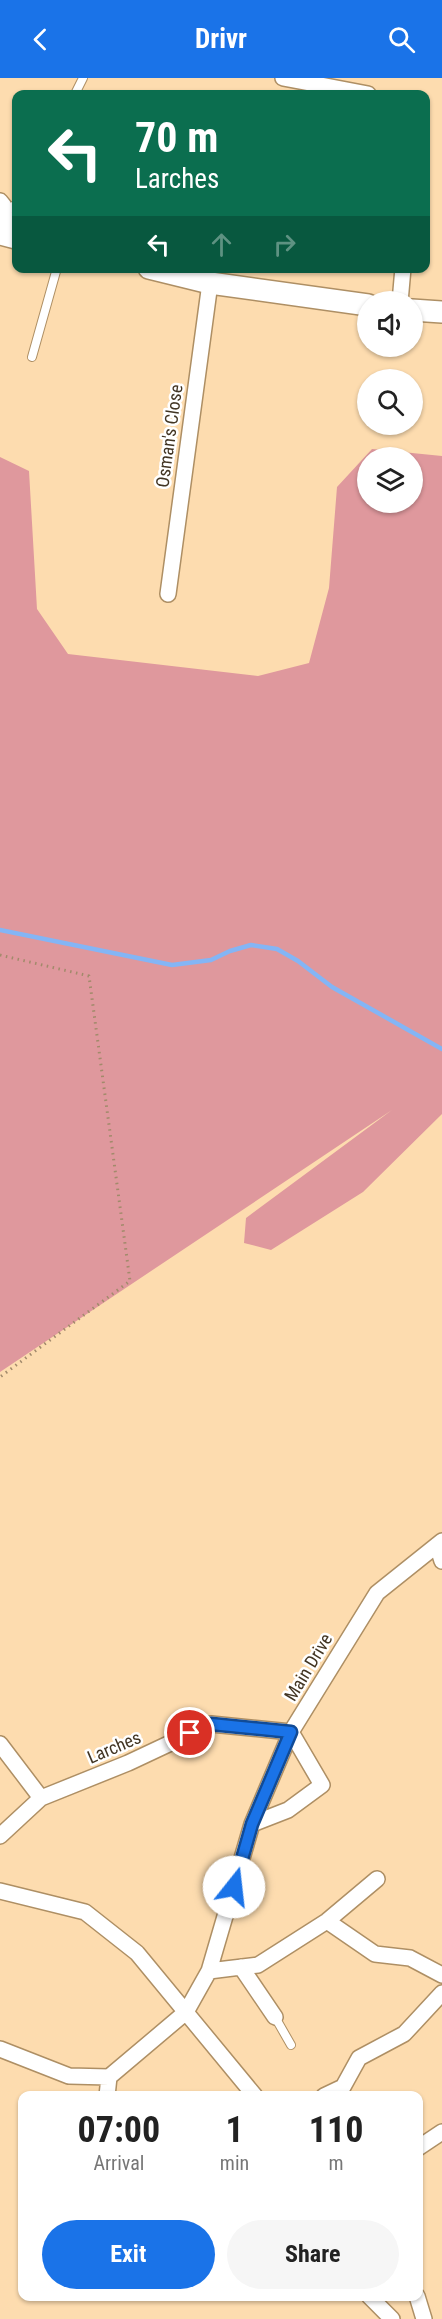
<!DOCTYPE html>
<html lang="en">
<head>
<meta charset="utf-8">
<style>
  :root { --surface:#fff; --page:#f6f6f6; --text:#222; --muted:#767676; --accent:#1a73e8 }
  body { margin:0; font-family:"Roboto Condensed",sans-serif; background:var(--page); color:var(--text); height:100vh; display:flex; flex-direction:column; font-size:22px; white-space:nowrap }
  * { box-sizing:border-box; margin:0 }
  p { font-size:20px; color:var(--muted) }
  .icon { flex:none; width:33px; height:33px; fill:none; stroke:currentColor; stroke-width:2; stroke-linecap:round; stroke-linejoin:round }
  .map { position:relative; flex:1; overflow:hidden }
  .panel { position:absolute; left:18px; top:2013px; width:405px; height:210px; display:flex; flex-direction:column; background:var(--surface); border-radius:12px; box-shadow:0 2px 4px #0004 }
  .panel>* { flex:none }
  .banner { position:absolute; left:12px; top:12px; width:418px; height:183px; border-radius:12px; box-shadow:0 2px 4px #0004; background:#0b6e4f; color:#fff; overflow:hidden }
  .tools { position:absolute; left:357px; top:213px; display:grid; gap:12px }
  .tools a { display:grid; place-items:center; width:66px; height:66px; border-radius:50%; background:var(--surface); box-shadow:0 2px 4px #0004; font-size:30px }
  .pin { position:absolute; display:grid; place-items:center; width:51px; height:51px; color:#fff; margin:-26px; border:3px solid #fff; border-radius:50%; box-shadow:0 2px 6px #0007 }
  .me { position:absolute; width:66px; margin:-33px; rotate:16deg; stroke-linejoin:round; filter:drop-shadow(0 0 4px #0008) }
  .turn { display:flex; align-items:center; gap:21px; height:126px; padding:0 24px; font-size:27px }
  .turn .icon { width:78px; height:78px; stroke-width:2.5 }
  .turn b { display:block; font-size:42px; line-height:51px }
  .lanes { display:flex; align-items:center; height:57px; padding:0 24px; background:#0003; justify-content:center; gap:30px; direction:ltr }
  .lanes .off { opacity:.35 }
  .eta { display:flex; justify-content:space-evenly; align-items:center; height:102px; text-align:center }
  .eta b { font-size:36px; font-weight:700; line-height:42px }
  .cta { display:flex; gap:12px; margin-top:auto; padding:12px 24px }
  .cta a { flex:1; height:69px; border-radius:36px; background:var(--accent); color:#fff; font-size:24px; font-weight:700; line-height:69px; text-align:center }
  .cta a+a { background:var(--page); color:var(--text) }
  header { display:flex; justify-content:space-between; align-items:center; height:78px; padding:0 24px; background:var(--accent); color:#fff; font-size:27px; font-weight:700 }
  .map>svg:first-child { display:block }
</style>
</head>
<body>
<header><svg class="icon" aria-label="back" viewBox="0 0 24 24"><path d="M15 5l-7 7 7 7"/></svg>Drivr<svg class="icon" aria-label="search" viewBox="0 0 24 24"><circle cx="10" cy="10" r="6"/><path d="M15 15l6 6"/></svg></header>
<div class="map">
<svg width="442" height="2241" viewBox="0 0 442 2241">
  <rect width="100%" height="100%" fill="#fddcaf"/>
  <path fill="#df989d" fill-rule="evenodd" d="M372 371 442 378V1036L363 1114 271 1172 244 1165 246 1140 392 1032 0 1294V379L29 393 37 531 68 576 258 598 309 585 329 510 337 409ZM368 380H412V424H368Z"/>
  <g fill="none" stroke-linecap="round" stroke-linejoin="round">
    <path stroke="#84b5f5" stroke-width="4.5" d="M0 852 172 887 211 882 230 873 251 867 277 871 298 883 332 909 442 971"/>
    <defs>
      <path id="lane" d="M75 16 83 0
        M5 134 16 126
        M32 279 57 190
        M275 1939 291 1967"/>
      <path id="street" d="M283 0 368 16
        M0 123 4 128 6 157
        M400 224 403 190
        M168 516 210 205
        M437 1467 442 1483
        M0 1666 41 1720
        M0 1758 41 1720 128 1685 211 1646 291 1654 322 1707 288 1732 252 1746
        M0 1813 85 1834 137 1875 255 2018
        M327 1843 375 1876 410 1880 442 1897
        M241 1889 275 1939
        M209 1893 258 1887 327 1843 377 1801
        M0 1971 69 1998 109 1999 186 1934 209 1893 252 1746 291 1654 377 1515 442 1463
        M107 2018 109 1999
        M324 2018 343 2009 359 1980 404 1956 442 1915
        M418 2070 442 2054
        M369 2218 392 2241
        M417 2218 424 2241"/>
      <path id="secondary" d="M0 156 16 160
        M149 190 210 205 368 227
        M412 232 442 234"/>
    </defs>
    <use href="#lane" stroke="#ae8f64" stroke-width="10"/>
    <use href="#street" stroke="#ae8f64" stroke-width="18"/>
    <use href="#secondary" stroke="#ae8f64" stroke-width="24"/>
    <path stroke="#a28a6b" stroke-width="3" stroke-dasharray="1.5 4.5" stroke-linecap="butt" d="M0 877 89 898 130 1203 0 1299"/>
    <use href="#lane" stroke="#fff" stroke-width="8"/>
    <use href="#street" stroke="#fff" stroke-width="15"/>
    <use href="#secondary" stroke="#fff" stroke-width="21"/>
  </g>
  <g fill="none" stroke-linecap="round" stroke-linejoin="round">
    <defs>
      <path id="route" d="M190 1655 211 1646 291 1654 252 1746 234 1809"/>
    </defs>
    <use href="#route" stroke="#114b97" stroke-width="15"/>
    <use href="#route" stroke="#1a73e8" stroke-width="10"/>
  </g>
  <g text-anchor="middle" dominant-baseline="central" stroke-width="5" stroke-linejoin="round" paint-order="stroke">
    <g font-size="18" fill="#423523" stroke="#fff">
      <text transform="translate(169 358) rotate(-82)">Osman's Close</text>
      <text transform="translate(308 1589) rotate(-59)">Main Drive</text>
      <text transform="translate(114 1669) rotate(-23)">Larches</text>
    </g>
  </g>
</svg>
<div class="tools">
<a><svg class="icon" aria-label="sound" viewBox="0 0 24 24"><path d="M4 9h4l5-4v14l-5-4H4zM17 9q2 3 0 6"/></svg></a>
<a><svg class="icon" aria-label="search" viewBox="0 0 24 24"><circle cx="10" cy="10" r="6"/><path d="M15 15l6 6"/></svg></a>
<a><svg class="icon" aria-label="layers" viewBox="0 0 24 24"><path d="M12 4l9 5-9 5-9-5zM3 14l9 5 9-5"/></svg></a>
</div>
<div class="pin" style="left:190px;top:1655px;background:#d93025"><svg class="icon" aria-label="arrive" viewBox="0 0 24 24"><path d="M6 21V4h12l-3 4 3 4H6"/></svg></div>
<svg class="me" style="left:234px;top:1809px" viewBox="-20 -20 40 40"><circle r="19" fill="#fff"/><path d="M0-13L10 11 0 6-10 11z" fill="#1a73e8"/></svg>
<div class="banner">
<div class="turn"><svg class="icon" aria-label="left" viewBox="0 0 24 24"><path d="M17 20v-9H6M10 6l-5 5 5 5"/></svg><div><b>70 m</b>Larches</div></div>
<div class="lanes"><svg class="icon" aria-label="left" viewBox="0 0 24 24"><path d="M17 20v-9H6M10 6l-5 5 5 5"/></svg><svg class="icon off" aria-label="ahead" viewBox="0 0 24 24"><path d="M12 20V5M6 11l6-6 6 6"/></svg><svg class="icon off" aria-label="right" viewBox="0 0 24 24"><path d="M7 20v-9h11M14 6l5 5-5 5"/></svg></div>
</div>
<section class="panel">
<div class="eta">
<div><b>07:00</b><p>Arrival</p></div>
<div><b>1</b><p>min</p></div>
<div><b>110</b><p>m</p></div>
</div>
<div class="cta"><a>Exit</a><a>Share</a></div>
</section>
</div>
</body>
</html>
